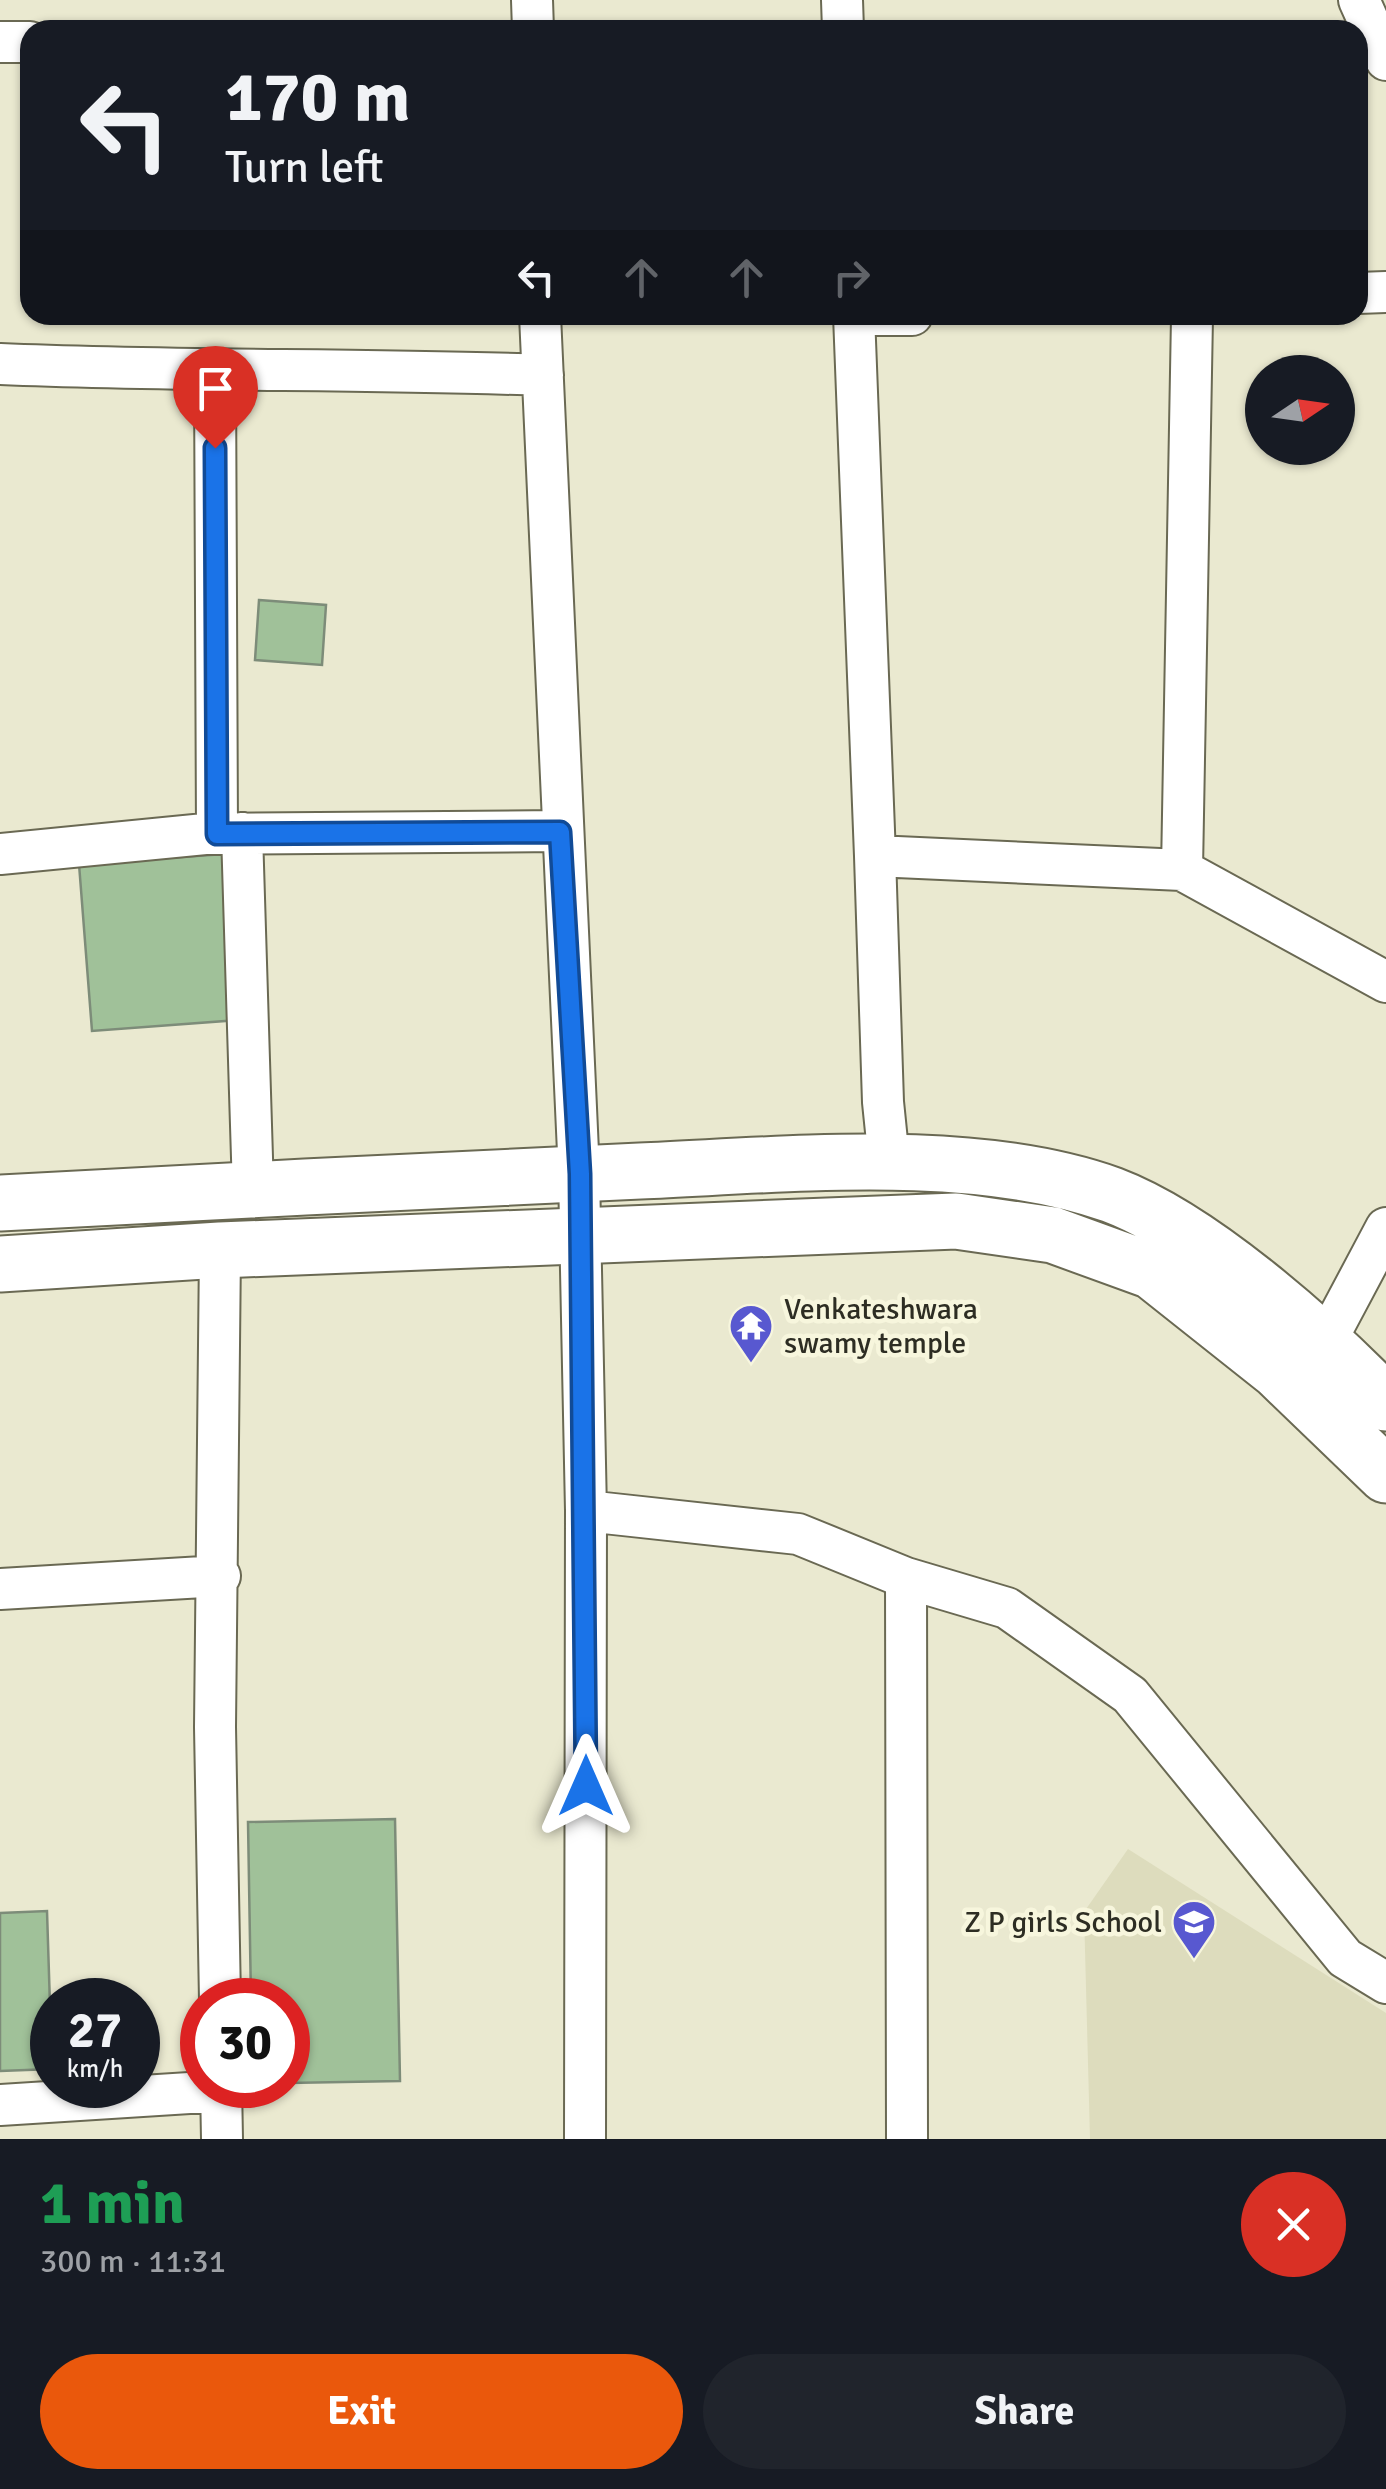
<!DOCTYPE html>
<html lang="en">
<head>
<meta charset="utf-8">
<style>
  :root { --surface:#171b24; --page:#20242c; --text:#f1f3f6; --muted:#9ea1a6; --accent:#ea580c }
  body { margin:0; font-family:Signika,sans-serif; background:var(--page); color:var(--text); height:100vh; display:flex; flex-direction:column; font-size:38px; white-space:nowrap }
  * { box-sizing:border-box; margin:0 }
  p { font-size:32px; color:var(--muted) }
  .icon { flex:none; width:55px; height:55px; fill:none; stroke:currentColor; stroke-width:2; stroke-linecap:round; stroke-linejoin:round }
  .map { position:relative; height:2139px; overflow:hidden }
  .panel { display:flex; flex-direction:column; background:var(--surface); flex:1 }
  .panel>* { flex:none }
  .guide { position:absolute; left:20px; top:20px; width:1348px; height:305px; border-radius:30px; box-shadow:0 2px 8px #0004; background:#171b24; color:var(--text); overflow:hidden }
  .needle { width:65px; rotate:77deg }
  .tools { position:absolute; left:1245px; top:355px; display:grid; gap:20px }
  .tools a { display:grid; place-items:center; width:110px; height:110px; border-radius:50%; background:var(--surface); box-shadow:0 2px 8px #0004; font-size:50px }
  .speed { position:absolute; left:30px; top:1978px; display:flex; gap:20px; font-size:50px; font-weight:700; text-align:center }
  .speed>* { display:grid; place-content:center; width:130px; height:130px; border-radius:50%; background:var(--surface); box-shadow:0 2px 8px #0004; line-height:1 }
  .speed small { font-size:25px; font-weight:400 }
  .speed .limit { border:15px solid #d22; background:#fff; color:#111 }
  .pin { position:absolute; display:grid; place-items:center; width:85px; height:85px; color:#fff; margin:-102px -42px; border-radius:50% 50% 50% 0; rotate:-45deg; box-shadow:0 0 10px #0007 }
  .pin .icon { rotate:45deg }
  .me { position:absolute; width:110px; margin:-55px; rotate:0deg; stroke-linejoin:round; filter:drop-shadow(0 0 8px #0008) }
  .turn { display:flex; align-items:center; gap:35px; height:210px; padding:0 40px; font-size:45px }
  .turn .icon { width:130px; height:130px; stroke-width:2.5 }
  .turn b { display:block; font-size:70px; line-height:85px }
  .lanes { display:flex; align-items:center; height:95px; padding:0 40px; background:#0003; justify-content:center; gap:50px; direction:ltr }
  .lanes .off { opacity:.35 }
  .round { display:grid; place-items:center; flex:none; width:105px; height:105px; border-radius:52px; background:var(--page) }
  .summary { display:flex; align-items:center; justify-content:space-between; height:170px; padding:0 40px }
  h1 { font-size:60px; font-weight:700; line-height:75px; color:#1e9e55 }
  .primary-button { display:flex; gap:20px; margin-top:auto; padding:20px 40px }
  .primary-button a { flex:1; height:115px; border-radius:60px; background:var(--accent); color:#fff; font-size:40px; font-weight:700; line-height:115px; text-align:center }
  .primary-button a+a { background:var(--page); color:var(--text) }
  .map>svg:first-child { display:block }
</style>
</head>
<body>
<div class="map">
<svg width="1386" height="2139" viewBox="0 0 1386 2139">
  <rect width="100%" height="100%" fill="#eae9d0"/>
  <path fill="#dddcbd" d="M1128 1849 1386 2013V2139H1090L1084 1912Z"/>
  <path fill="#a0c199" stroke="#7d8c79" stroke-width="2.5" d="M577 23 704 26V30H577Z
    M259 600 326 605 322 665 255 660Z
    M225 854 238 1020 92 1031 79 864Z
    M395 1819 400 2081 288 2083V2000H251L248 1822Z
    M47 1911 52 2069 0 2071V1913Z"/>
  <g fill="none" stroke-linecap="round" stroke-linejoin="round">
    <defs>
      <path id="minor" d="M532 0 533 30
        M842 0 843 30
        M1359 0 1386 60
        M0 42H30
        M1358 293 1386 292
        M540 315 579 1174 586 1511 585 2139
        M854 315 875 856
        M855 315H912
        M0 364C181 372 362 368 543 375
        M215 371 217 833
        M242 833 253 1190
        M0 854 205 834 560 831
        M1182 870 1192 317
        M889 1161 883 1102 875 856 1182 870 1386 982
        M1326 1341 1386 1228
        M586 1511 798 1534 906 1578 1007 1608 1130 1695 1345 1958 1386 1983
        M906 1578 907 2139
        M0 1589 220 1576
        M220 2000 215 1727 220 1250
        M221 2085 222 2139
        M0 2105 221 2091"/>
      <path id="secondary" d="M0 1203C213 1192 427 1180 640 1171 785 1165 974 1145 1112 1195 1202 1229 1319 1334 1386 1403
        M0 1264 220 1250 956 1221 1053 1235 1152 1271 1278 1371 1386 1475"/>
    </defs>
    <use href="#minor" stroke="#6a6953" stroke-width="44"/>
    <use href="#secondary" stroke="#6a6953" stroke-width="59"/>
    <use href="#minor" stroke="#fff" stroke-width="40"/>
    <use href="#secondary" stroke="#fff" stroke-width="55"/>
  </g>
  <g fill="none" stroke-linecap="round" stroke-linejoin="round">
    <defs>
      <path id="route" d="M215 448 217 834 560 832 580 1174 586 1786"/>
    </defs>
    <use href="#route" stroke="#114b97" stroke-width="25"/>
    <use href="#route" stroke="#1a73e8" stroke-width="18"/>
  </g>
  <defs>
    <symbol id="temple-pin" viewBox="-11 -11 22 30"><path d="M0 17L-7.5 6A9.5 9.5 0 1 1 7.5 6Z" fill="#5858d0" stroke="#f7f6dd"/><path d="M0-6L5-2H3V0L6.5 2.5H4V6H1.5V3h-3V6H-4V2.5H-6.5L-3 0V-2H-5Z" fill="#fff"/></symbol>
    <symbol id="school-pin" viewBox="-11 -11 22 30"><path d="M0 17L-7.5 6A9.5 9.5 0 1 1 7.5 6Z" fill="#5858d0" stroke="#f7f6dd"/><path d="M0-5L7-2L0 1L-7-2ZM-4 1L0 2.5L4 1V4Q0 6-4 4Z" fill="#fff"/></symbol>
  </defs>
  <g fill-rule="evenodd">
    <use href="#temple-pin" x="726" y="1301" width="50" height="68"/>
    <use href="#school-pin" x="1169" y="1897" width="50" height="68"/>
  </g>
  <g text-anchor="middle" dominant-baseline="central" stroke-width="9" stroke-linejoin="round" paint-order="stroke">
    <g font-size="30" fill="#2d2d23" stroke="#f7f6dd" text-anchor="start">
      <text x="784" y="1309">Venkateshwara<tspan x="784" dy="34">swamy temple</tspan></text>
      <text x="1162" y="1922" text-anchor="end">Z P girls School</text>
    </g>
  </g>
</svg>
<div class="tools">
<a><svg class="needle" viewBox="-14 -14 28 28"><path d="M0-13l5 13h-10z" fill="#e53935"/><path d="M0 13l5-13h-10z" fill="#9ea1a6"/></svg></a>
</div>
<div class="speed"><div>27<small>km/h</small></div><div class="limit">30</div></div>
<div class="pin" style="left:215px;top:448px;background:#d93025"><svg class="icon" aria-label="arrive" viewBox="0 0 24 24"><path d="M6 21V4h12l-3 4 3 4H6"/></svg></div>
<svg class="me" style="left:586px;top:1786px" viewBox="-20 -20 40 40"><path d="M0-17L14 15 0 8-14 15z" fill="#1a73e8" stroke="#fff" stroke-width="4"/></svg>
<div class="guide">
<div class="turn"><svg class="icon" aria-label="left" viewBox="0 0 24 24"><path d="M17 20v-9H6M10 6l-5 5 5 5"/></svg><div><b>170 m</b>Turn left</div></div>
<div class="lanes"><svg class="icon" aria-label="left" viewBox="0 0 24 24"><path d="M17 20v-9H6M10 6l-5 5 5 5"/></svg><svg class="icon off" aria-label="ahead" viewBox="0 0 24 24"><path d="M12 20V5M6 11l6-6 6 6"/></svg><svg class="icon off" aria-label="ahead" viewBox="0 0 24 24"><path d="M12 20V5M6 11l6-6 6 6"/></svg><svg class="icon off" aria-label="right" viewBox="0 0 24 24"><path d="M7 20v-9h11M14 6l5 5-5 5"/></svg></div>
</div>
</div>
<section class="panel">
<div class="summary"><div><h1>1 min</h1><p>300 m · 11:31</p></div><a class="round" style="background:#d93025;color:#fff"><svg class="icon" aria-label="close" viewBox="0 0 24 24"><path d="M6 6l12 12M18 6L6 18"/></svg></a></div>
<div class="primary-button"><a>Exit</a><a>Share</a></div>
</section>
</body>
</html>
